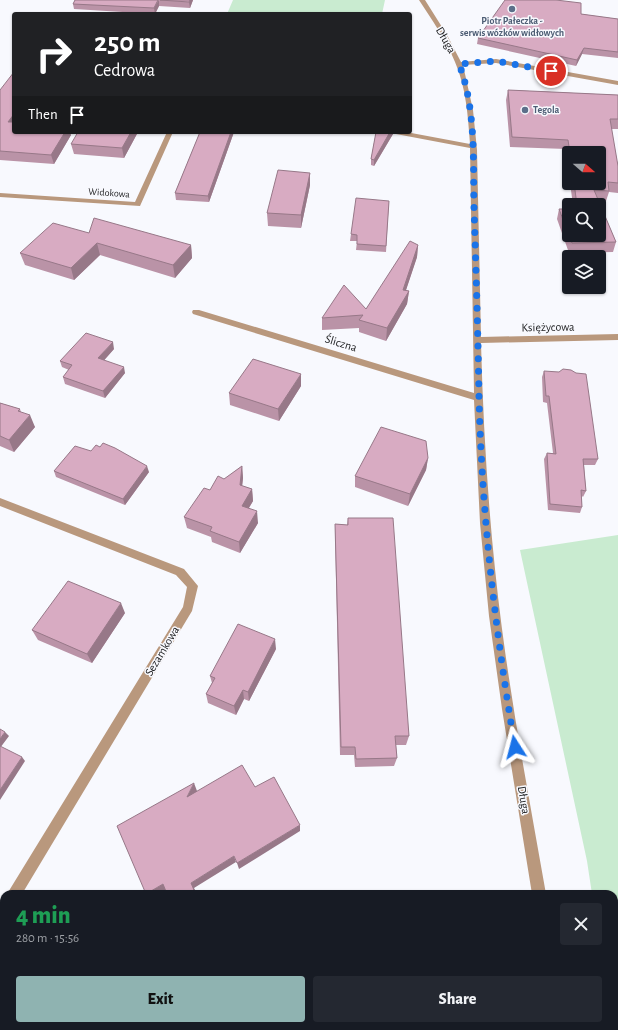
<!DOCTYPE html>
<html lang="en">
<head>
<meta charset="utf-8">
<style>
  :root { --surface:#171b24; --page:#242831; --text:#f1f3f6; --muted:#9ea1a6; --accent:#8fb3b1 }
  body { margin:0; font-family:"Alegreya Sans",sans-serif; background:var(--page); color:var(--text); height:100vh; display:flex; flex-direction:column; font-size:15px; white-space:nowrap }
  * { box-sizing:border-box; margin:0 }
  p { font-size:13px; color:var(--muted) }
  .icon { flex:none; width:22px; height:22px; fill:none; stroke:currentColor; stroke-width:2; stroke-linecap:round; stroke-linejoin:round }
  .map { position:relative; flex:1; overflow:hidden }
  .side { position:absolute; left:0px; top:890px; width:618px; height:140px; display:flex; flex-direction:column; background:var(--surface); border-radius:12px 12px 0 0; box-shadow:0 1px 3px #0004 }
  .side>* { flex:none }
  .top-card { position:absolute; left:12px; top:12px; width:400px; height:122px; border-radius:4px; box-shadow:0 1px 3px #0004; background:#202124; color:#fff; overflow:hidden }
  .needle { width:26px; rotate:110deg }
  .buttons { position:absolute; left:562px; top:146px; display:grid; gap:8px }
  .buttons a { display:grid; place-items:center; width:44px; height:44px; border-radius:4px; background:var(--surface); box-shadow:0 1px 3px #0004; font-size:20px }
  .pin { position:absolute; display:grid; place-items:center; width:34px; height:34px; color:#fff; margin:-17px; border:2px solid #fff; border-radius:50%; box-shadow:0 1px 4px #0007 }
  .me { position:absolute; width:44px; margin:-22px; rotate:351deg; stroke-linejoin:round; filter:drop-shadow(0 0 3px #0008) }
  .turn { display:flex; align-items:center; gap:14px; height:84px; padding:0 16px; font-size:18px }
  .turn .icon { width:52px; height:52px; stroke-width:2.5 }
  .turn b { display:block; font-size:28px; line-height:34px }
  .then { display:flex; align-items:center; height:38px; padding:0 16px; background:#0003; gap:8px; font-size:15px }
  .round { display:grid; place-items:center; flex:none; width:42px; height:42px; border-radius:4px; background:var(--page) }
  .summary { display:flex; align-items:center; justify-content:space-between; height:68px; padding:0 16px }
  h1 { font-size:24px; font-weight:800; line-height:30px; color:#1e9e55 }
  .cta { display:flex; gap:8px; margin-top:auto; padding:8px 16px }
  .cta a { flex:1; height:46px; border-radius:4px; background:var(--accent); color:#111; font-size:16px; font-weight:800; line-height:46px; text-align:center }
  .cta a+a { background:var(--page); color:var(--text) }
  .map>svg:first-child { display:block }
</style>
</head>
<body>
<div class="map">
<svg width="618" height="1030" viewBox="0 0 618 1030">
  <rect width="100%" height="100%" fill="#f8f9fe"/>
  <path fill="#c9ebd0" d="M233 0H385L382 14H227Z
    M618 535V1030H616L614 1020V894H592L587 861 520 550Z
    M0 944 4 946V1026H105L103 1030H0Z"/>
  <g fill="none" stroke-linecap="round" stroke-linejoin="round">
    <path fill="#b9987d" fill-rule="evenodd" d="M419 0H425L447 35 461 62 496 59 618 81V85L496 63 463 65 473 110 477 150 481 337 618 334V340L481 343C483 418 487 493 495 569 506 678 527 786 546 894H532L502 709 489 616 480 523 474 400 193 314 192 312 193 310H199L474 393 470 148 396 134 393 132H406L470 144C468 116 466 87 455 62 446 40 432 20 419 0Z
      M167 132H173L140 206 0 197V193L135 202Z
      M0 498 184 569 198 586 192 611 22 894H7L183 607 187 587 176 575 0 506Z
      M0 904 4 906V920L0 918Z
      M129 1026H144L143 1030H128Z
      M203 1026H224L225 1030H204Z
      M554 1026H568L569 1030H555Z"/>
  </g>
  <path fill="#ba93a7" d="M75 0H193L190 8 159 6 155 14 74 9 73 4Z
    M581 14 618 19V58L582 54 576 66 477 44 478 38Z
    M0 90 14 132 71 135 54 164 0 160Z
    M508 90 618 95V129H611L618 166V193L609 192 606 201 598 200 616 242 613 252 569 253 557 219 559 209 569 235 599 205H573L570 183H599V153H569V176L566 149 510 147 506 100Z
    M138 132 124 158 74 154 71 144Z
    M200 132H234L209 202 176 200 175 193Z
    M376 132H393V134L374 166 371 165V159Z
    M310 173V185L301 228 268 226 267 213Z
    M389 201 386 252 356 250 357 241H350L351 234Z
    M89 233 191 245 192 258 175 278 100 255 74 280 25 265 20 253Z
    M418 245 417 257 406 290 409 291 407 304 386 341 359 332V328L322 330V318L366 309Z
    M114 349 104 360 125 373 105 398 65 384 63 377 69 370 62 367 60 361Z
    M544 371 598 459 595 465H584L586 491 583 497 582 496V507L580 513 548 510 544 459 547 453H553L547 403 543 402 542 377Z
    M301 386 279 421 230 405 229 393Z
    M0 403 20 409 21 412 35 427 14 452 0 446Z
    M428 458 426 470 408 506 355 487V476Z
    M242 466 243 478 242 486 252 489 253 501 249 508 258 523 240 553 212 542 211 537 187 528 184 517 210 490Z
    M54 471 149 472 125 505 56 477Z
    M348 518 409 736 406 745H396L397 758 394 766 355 767 354 755H340L335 536V524L347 525Z
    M125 613 92 663 38 640 32 630Z
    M276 649 249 701 244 699 236 715 208 703 206 694 212 683 210 676Z"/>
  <path fill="#977888" d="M159 0V6L155 14 154 8Z
    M190 0H193L190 8 189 2Z
    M584 48 582 54 576 66 577 60Z
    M14 114V127L8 122Z
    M65 132H70L71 135 54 164 51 155Z
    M131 132H138L124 158 122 148Z
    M231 132H234L209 202 208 196Z
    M390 132H393V134L374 166V160Z
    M310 173V185L301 228V215Z
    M97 243 100 255 74 280 71 268Z
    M191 245 192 258 175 278 173 265Z
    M418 245 417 257 402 302 403 290Z
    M409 291 407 304 386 341 387 328Z
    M113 342 114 349 100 365 98 358Z
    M124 367 125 373 105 398 103 391Z
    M301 374V386L279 421 278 409Z
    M30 415 35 427 14 452 9 440Z
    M428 458 426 470 408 506 410 494Z
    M147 466 149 472 125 505 123 499Z
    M242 466 243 478 241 496 240 485Z
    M252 489 253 501 243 517 242 506Z
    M257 511 258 523 240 553 239 542Z
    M121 603 125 613 92 663 87 654Z
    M275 639 276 649 249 701 248 692Z
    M243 690 244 699 236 715 234 706Z
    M5 732 9 736 0 748V739Z
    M22 757 25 761 0 800V790Z
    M194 783 197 791 190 804 187 797Z
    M300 825V831L239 869 237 863Z
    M234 856 236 862 194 888 197 894H187L191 883Z
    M163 884 167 890 159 894H146Z"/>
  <path fill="#d8abc2" stroke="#977888" d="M75 0H158L154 8 73 4Z
    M160 0H190L189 2Z
    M505 0H556L581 3V14L618 19V52L584 48 577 60 478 38Z
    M14 72V114L8 122H14V132H65L51 155 0 151V90Z
    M410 77H411L410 85Z
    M508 90 618 95V119H610L618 166V183L608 182 609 191 594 190 616 242 572 243 559 209H569V235H599V205H577L574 183H599V153H570L568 140 512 137Z
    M78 132H131L122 148 71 144Z
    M200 132H231L208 196 175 193Z
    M376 132H390L374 160 371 159Z
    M278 170 310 173 301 215 267 213Z
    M356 198 389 201 386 246 357 244V235L351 234Z
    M94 218 191 245 173 265 97 243 71 268 20 253 53 223 89 233Z
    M410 241 418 245 403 290 409 291 387 328 359 320 363 315 322 318 344 285 366 309Z
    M86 333 113 342 98 358 124 367 103 391 63 377 72 365 60 361Z
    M253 359 301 374 278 409 229 393Z
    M563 369 571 370 576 373 586 374 598 459H583L586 491 581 490 582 507 550 504 547 453 556 454 549 396H546L544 371 559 372Z
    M0 403 20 409 18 411 30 415 9 440 0 436Z
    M381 427 426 441 428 458 410 494 355 476Z
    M103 443 115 448 147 466 123 499 54 471 75 446 91 451 96 445 100 447Z
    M242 466 240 485 252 489 242 506 257 511 239 542 210 531 212 527 184 517 204 488 210 490 218 476 224 479Z
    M348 518H393L409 736H395L397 758 356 759 355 747H341L335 524 348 525Z
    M68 581 121 603 87 654 32 630Z
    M238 624 275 639 248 692 243 690 234 706 206 694 215 678 210 676Z
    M0 729 5 732 0 739Z
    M0 746 22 757 0 790Z
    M242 765 255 787 274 777 300 825 237 863 234 856 191 883 194 890 187 894H167L163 884 146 894 117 826 194 783 187 797Z"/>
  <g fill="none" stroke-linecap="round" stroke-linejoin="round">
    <path stroke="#1a73e8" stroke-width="7" stroke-dasharray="0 12.6" d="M515 747C495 629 482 516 479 397 478 334 476 270 474 207 473 160 476 108 459 64L496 61 551 71"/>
  </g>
  <g fill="#5c6f8a" stroke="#f8f9fe" stroke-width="1.5">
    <circle cx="512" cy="9" r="4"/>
    <circle cx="525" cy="110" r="4"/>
  </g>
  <g text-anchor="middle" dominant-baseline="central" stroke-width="3" stroke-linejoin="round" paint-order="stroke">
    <g font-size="10" font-weight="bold" fill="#4e5e75" stroke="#f8f9fe">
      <text x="512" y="21">Piotr Pałeczka -<tspan x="512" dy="12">serwis wózków widłowych</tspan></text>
      <text x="533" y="110" text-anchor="start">Tegola</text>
    </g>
    <g font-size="10" fill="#212224" stroke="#f8f9fe">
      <text transform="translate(109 193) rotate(4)">Widokowa</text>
    </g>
    <g font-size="12" fill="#212224" stroke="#f8f9fe">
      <text transform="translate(446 40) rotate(60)">Długa</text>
      <text transform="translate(548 327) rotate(-1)">Księżycowa</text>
      <text transform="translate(341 343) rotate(17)">Śliczna</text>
      <text transform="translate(162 651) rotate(-59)">Sezamkowa</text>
      <text transform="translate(524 800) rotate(81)">Długa</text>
    </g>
  </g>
</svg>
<div class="buttons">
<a><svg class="needle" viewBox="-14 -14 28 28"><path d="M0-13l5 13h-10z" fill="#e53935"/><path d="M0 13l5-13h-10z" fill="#9ea1a6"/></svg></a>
<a><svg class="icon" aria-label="search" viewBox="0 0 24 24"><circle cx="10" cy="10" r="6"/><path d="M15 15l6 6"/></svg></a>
<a><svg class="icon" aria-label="layers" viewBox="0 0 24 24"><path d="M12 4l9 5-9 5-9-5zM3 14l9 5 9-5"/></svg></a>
</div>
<div class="pin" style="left:551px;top:71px;background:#d93025"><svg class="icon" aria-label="arrive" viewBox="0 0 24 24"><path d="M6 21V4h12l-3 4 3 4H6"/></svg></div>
<svg class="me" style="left:515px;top:747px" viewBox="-20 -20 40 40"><path d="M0-17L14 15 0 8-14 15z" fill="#1a73e8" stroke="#fff" stroke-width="4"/></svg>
<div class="top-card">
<div class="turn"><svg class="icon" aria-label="right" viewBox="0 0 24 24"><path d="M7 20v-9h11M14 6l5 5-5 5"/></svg><div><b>250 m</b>Cedrowa</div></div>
<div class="then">Then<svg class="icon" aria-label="arrive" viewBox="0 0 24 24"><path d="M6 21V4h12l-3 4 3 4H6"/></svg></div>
</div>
<section class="side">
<div class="summary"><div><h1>4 min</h1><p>280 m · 15:56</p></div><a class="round"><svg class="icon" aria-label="close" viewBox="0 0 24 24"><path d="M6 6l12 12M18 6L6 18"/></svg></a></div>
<div class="cta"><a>Exit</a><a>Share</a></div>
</section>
</div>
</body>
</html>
